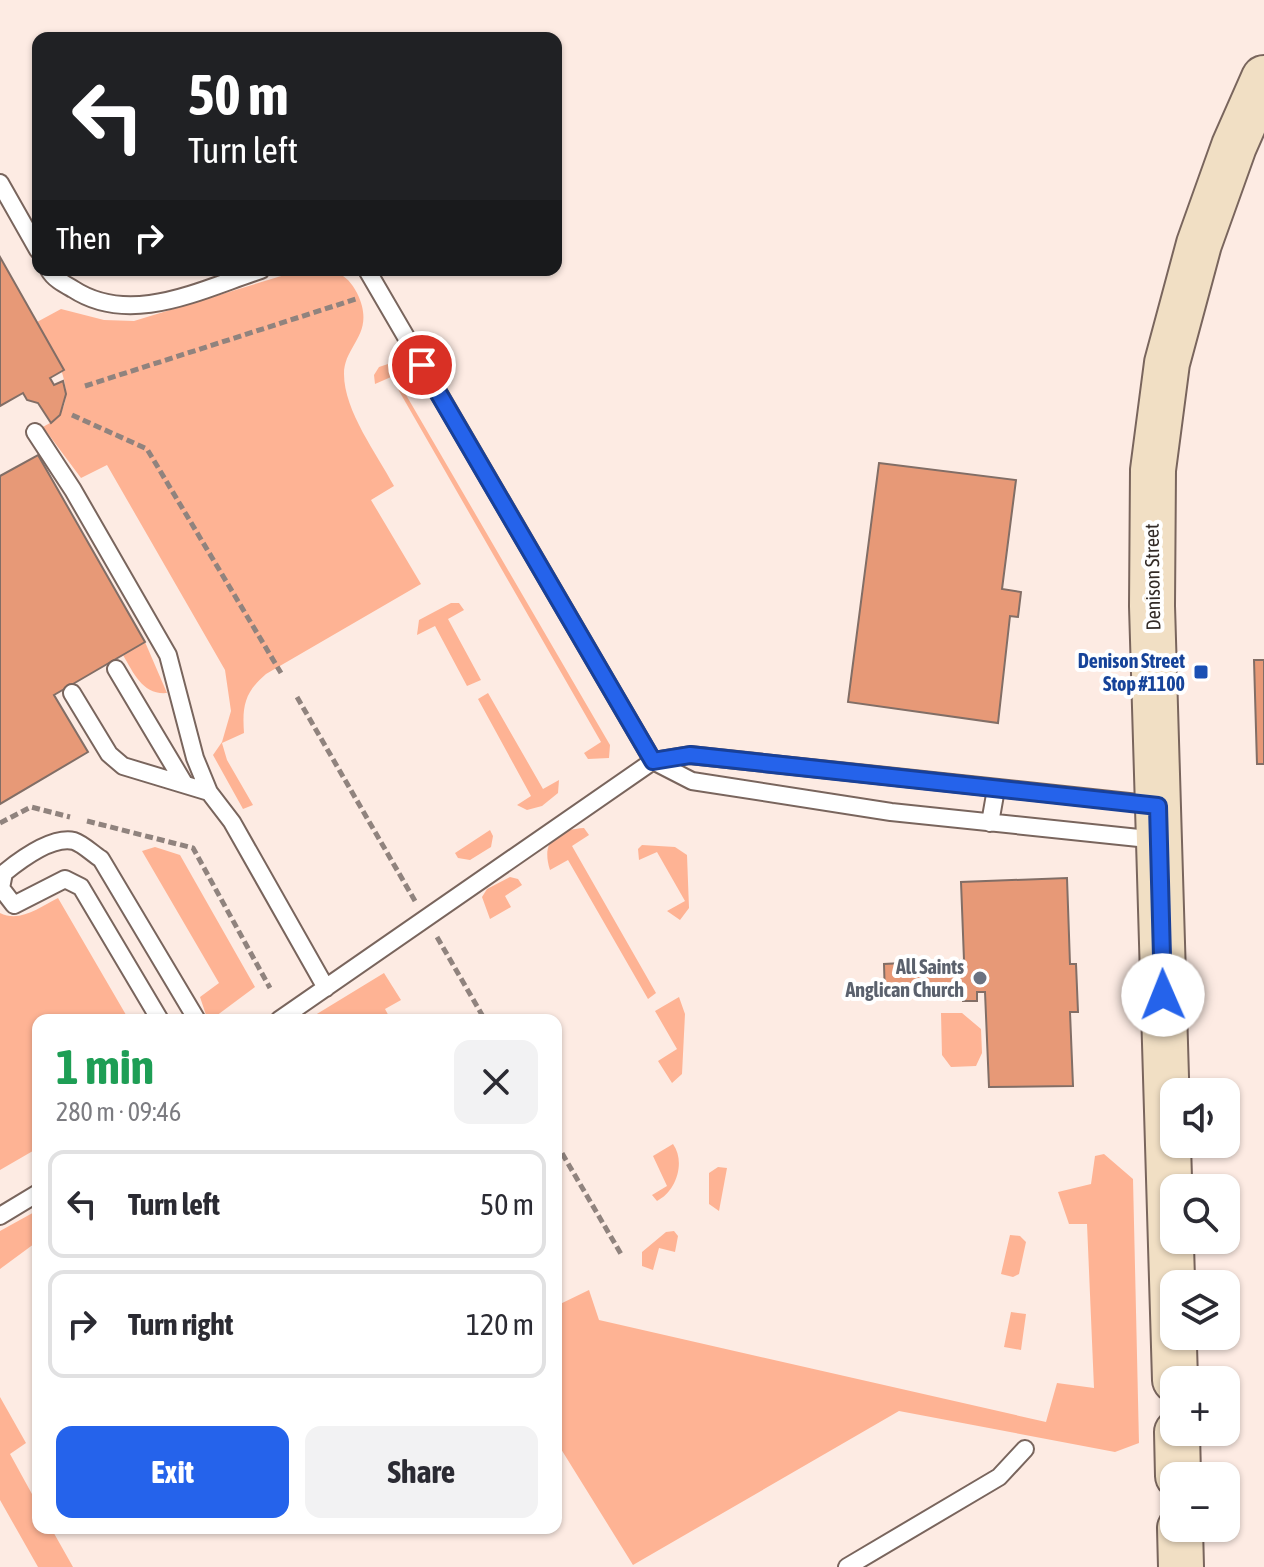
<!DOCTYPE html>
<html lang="en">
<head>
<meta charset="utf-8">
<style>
  :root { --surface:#fff; --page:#f2f2f3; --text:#2b2b33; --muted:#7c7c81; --line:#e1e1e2; --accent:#2563eb }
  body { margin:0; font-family:"Asap Condensed",sans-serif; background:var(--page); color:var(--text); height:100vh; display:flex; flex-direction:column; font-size:30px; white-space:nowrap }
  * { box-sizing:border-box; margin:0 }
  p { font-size:26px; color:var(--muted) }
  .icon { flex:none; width:44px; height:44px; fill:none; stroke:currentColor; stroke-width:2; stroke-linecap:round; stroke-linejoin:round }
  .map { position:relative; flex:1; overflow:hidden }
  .panel { position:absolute; left:32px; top:1014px; width:530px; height:520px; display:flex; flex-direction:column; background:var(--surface); border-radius:16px; box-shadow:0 2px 6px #0004 }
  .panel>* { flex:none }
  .banner { position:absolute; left:32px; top:32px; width:530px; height:244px; border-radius:16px; box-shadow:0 2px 6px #0004; background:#202124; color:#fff; overflow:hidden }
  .buttons { position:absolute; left:1160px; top:1078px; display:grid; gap:16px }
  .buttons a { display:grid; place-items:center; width:80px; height:80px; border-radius:16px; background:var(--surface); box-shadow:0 2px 6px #0004; font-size:40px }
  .pin { position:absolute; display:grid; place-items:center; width:68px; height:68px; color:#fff; margin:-34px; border:4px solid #fff; border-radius:50%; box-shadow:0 2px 8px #0007 }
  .me { position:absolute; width:88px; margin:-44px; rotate:359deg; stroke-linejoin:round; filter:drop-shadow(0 0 6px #0008) }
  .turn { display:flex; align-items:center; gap:28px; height:168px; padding:0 24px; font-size:36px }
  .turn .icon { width:104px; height:104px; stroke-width:2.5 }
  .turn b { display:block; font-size:56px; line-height:68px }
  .then { display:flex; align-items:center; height:76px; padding:0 24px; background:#0003; gap:16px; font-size:30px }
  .round { display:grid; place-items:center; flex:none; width:84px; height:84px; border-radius:16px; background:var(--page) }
  .summary { display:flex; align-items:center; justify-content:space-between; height:136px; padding:0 24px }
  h1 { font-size:48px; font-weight:700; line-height:60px; color:#1e9e55 }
  .cta { display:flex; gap:16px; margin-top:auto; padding:16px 24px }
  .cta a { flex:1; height:92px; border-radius:16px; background:var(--accent); color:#fff; font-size:32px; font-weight:700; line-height:92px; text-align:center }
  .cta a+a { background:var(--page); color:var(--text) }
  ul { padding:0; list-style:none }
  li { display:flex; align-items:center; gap:24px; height:108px; margin:0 16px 12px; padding:0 8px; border:4px solid var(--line); border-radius:16px }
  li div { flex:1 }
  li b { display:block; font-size:30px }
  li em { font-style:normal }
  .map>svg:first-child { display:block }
</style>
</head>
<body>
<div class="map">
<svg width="1264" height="1567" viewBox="0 0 1264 1567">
  <rect width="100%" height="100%" fill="#fdebe3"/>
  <path fill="#feb394" d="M301 270C327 270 344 267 357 293 377 334 344 344 344 374 344 411 377 454 394 486L371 500 421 584 266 674C245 692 242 705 244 733L222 743 227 760 253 805 243 809 213 755 222 742 231 711 225 670 107 465 81 478 43 427C89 405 54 353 37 322L61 309 104 320 134 321Z
    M388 364 610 745 609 758 588 759 584 753 601 742 391 377 375 384 374 375 379 367Z
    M451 603H459L464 610 448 619 481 680 467 686 435 626 417 635 419 620Z
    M145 642 167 693C143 695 134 674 123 655Z
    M488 693 543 789 559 780 558 793 542 806 527 810 517 805 531 796 478 699Z
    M584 828 589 835 572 846 656 993 648 999 568 860 550 870C541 842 555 830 584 828Z
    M490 830 493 836 491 847 470 860 458 858 455 853Z
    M642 845 675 847 687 855 689 908 680 920 667 911 685 901 657 852 639 860 638 849Z
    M155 847 180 855 255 987 212 1019 206 1015 200 997 219 983 142 851Z
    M510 877 518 879 522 885 505 896 511 907 490 919 482 897 487 889Z
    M58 898 129 1020H38V1148L0 1170V913C20 923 40 907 58 898Z
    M384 973 401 1000 385 1009 391 1020H307Z
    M679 997 685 1014 682 1074 672 1083 658 1061 677 1049 655 1011Z
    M941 1013H962L981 1029 982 1053 976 1066 951 1067 942 1055Z
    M673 1144C686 1162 676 1192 657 1201L652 1195 667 1186 653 1156Z
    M1104 1154 1133 1179 1139 1443 1115 1452 899 1411 633 1565 556 1441V1306L589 1290 599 1320 1046 1422 1057 1383 1094 1388 1087 1224H1069L1058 1192 1091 1184 1095 1156Z
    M718 1167 727 1168 719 1211 709 1204V1173Z
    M38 1210V1241L0 1269V1231Z
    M674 1231 678 1236 675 1252 659 1248 653 1270 642 1266V1252L666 1232Z
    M1010 1235 1020 1236 1026 1242 1019 1274 1013 1277 1001 1274Z
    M1011 1312 1026 1314 1021 1350 1004 1347Z
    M0 1397 26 1443 10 1454 38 1505V1528H51L73 1567H38L0 1500Z"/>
  <path fill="#e79977" stroke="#826e66" stroke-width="2" d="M0 257 64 370 50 378 54 385 63 381 66 394 60 415 51 423 38 403 27 400 23 393 0 406Z
    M38 455 145 642 54 695 88 752 0 804V476Z
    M879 463 1016 480 1002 589 1021 592 1018 617 1010 616 998 723 848 702Z
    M1254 660H1264V764H1257Z
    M1067 878 1070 964H1076L1078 1012H1070L1073 1086 989 1087 985 992H977V1001H963L962 995 885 998 884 964 964 960 961 882Z"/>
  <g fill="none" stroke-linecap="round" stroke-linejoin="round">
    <defs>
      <path id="lane" d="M0 183 38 250
        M49 270C54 279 64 284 73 289 131 327 202 289 261 270
        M367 270 653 761 692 781 891 812 1158 840
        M35 432 73 490 168 655 195 758 209 792
        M116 669 184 783
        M72 693 109 754 123 766 209 792 232 822 326 988
        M990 823 996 789
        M160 1020 81 887 65 879 14 905 1 888 4 873C20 860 52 836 74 841 83 844 93 854 101 859L197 1020
        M279 1020 653 761 690 755 1157 805
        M0 1216 38 1193
        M847 1567 999 1477 1025 1449"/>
      <path id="secondary" d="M1175 1380 1152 606 1153 470 1167 363 1199 244 1234 146 1264 78
        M1177 1432 1178 1476
        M1180 1528 1181 1567"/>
    </defs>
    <use href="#lane" stroke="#79655d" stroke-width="20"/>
    <use href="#secondary" stroke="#79655d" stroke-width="48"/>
    <path stroke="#90837e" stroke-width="5" stroke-dasharray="8 4" stroke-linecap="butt" d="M85 386 359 298
      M72 415 147 449 281 673
      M297 697 415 901
      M87 821 193 848 270 988
      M0 823 31 807 70 817
      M437 937 485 1020
      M556 1143 621 1254"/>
    <use href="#lane" stroke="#fff" stroke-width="16"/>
    <use href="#secondary" stroke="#f1dfc4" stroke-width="44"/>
  </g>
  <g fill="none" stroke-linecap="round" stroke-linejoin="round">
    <defs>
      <path id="route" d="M422 365 653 761 690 755 1158 806 1163 995"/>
    </defs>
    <use href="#route" stroke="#184099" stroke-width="20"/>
    <use href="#route" stroke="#2563eb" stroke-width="14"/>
  </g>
  <rect fill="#1a4fb4" stroke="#fff" stroke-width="3" x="1193" y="664" width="16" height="16" rx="4"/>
  <circle fill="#6b7280" stroke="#fff" stroke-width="3" cx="980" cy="978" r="8"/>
  <g text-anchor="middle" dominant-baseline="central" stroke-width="8" stroke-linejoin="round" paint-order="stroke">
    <g font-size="20" fill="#322a26" stroke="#fff">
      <text transform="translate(1152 577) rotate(-91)">Denison Street</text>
    </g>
    <g font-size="20" font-weight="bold" fill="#164399" stroke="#fff" text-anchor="end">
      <text x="1185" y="660">Denison Street<tspan x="1185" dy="23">Stop #1100</tspan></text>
    </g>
    <g font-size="20" font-weight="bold" fill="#5b616d" stroke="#fff" text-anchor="end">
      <text x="964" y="966">All Saints<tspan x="964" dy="23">Anglican Church</tspan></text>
    </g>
  </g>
</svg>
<div class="buttons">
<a><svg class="icon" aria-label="sound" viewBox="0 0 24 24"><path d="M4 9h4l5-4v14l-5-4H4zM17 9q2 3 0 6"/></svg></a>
<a><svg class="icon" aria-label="search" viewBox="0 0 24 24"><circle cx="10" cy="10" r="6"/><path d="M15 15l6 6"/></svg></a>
<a><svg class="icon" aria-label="layers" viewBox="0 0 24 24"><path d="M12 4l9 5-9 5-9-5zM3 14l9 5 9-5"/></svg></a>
<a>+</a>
<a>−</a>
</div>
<div class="pin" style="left:422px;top:365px;background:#d93025"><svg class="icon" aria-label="arrive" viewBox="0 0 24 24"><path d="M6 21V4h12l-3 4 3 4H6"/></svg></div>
<svg class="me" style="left:1163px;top:995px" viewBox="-20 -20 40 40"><circle r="19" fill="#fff"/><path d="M0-13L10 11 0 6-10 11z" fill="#2563eb"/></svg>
<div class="banner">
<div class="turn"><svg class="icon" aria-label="left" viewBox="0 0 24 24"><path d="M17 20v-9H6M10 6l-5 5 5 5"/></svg><div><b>50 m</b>Turn left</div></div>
<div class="then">Then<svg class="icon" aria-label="right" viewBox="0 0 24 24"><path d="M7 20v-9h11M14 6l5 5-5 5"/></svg></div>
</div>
<section class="panel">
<div class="summary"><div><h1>1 min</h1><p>280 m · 09:46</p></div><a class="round"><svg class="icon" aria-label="close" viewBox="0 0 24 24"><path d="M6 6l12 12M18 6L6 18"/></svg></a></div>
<ul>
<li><svg class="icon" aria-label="left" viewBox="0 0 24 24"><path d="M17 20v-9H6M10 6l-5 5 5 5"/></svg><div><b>Turn left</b></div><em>50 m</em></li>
<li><svg class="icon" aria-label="right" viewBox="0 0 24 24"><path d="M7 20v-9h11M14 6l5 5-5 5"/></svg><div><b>Turn right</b></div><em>120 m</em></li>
</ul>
<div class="cta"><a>Exit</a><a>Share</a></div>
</section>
</div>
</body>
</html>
